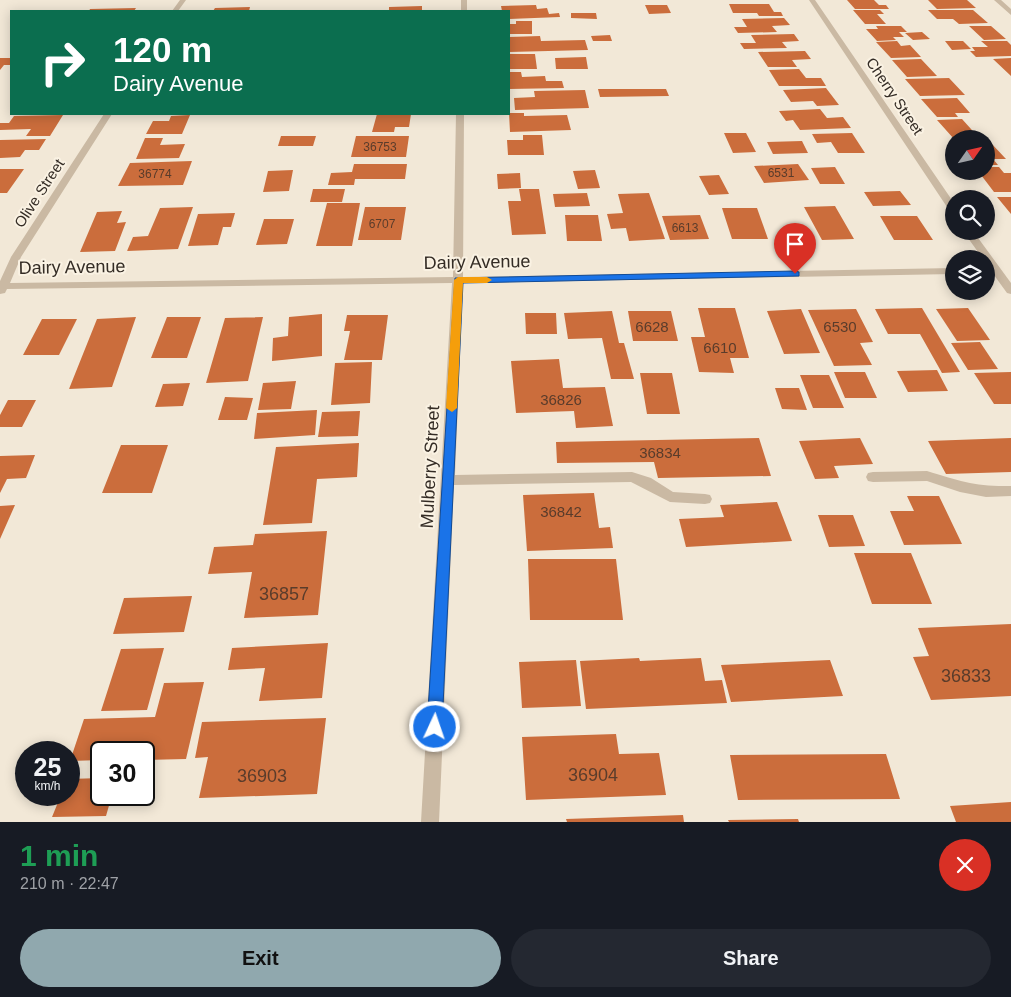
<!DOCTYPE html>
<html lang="en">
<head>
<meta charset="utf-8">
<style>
  :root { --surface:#171b24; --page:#242831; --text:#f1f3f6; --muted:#9ea1a6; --accent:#90a8ae }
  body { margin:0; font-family:Helvetica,sans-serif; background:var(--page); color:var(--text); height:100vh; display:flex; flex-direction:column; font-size:19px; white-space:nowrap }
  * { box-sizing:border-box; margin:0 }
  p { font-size:16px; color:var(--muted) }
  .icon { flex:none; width:28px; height:28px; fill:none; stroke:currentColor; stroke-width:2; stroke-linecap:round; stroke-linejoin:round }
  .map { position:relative; height:822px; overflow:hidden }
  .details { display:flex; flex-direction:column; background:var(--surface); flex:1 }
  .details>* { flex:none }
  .guide { position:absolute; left:10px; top:10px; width:500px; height:105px; border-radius:0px; box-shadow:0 2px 12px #0003; background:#0b6e4f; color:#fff; overflow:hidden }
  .needle { width:32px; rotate:56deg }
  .controls { position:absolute; left:945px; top:130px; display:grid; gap:10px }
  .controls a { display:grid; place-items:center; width:50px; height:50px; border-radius:50%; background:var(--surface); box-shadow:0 2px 12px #0003; font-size:25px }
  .speed { position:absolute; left:15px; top:741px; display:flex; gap:10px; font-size:25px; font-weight:700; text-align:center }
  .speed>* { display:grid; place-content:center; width:65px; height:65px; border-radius:50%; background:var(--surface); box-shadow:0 2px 12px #0003; line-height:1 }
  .speed small { font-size:12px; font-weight:400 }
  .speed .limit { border:2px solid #111; border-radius:8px; background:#fff; color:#111 }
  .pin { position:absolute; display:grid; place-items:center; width:42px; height:42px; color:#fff; margin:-51px -21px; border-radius:50% 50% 50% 0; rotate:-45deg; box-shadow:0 0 5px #0007 }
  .pin .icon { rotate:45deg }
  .me { position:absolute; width:55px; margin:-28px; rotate:3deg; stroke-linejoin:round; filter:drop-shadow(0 0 4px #0008) }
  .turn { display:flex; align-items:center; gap:18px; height:105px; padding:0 20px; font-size:22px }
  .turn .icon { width:65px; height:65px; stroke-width:2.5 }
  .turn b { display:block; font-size:35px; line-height:42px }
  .round { display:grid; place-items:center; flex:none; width:52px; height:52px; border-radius:26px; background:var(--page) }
  .summary { display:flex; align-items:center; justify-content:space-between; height:85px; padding:0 20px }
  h1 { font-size:30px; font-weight:700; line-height:38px; color:#1e9e55 }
  .button { display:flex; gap:10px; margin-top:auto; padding:10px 20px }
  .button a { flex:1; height:58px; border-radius:30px; background:var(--accent); color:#111; font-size:20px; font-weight:700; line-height:58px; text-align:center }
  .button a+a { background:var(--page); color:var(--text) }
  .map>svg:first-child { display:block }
</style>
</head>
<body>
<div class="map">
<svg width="1011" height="822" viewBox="0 0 1011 822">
  <rect width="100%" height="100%" fill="#f2e8d7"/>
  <path fill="#cb6d3c" d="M847 0H874L879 5H886L889 9H855Z
    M928 0H967L976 8 937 9Z
    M729 4H769L774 12H781L783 16H759L757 13H733Z
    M536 5 537 9 547 8 549 14 559 13 560 17 509 19V11H502L501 6Z
    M645 5H667L671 13 649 14Z
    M422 6V11H389V7Z
    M250 7 249 11H213L215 8Z
    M136 8 134 11H89L90 9Z
    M853 10H880L884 14H877L886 24H865Z
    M928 10H973L988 23 959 24 953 19H937Z
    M571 13H596L597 19 571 18Z
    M784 18 790 25 772 26 777 32 738 33 734 27H747L742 19Z
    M516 21H532V34H509V24H516Z
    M876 26H901L907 32H899L904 37H893L896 40 877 41 866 29H878Z
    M969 26H991L1006 39 984 40Z
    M922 32 930 39 913 40 905 33Z
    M794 34 799 41 782 42 787 48 744 49 740 43H756L751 35Z
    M610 35 612 41H593L591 36Z
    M540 36 541 41 585 40 588 50 509 52V37Z
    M897 41 901 46 910 45 921 57 891 58 876 42Z
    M945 41H963L971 49 952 50Z
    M981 41H1007L1011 45V56L976 57 970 51H975L972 47H988Z
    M805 51 811 59 792 60 797 67H768L758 52Z
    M509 54H535L537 69H509Z
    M586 57 588 69H556L555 58Z
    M0 58H11V65H4L0 70Z
    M1011 58V76L993 59Z
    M921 59 937 76 907 77 892 60Z
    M799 69 806 78H821L826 86H779L769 70Z
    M509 72H521L522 77 545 76 546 81H562L564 88 509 89Z
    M949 78 965 95 920 96 905 79Z
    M826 88 839 105 817 106 813 101 791 102 783 90Z
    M598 89H666L669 96 600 97Z
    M585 90 589 108 515 110 514 98 535 97 534 91Z
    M957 98 970 113H955L958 117H937L921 99Z
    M820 109 827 118 843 117 851 128 800 130 793 120 786 121 779 111Z
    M509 113H524V116L567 115 571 130 510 132Z
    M377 114H411L409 127H395L394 132H372Z
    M63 115 50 136H26L31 129 0 130V123H9L14 116Z
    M190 115 182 134H146L153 121H169L171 116Z
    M962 119 980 139H954L937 120Z
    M724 133H746L756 152 733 153Z
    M852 133 865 153H838L831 142 817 143 812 134Z
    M523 135H542L544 155H508L507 140H523Z
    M281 136H316L313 146H278Z
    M356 136H409L406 157H351Z
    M145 138H163L160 145 185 144 179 158 136 159Z
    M46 139 39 150H25L20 157 0 158V140Z
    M802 141 808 153 773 154 767 142Z
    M986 142H990L1006 159H993L998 165H986Z
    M192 161 183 185 118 186 130 163Z
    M354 164H407L405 179H355L354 185H328L331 173 352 172Z
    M798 164 809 180 764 183 754 166Z
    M835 167 845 184H820L811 168Z
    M986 167H999L1004 173H1011V192H994L978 171H986Z
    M0 169H24L7 193H0Z
    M293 170 289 191 263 192 268 171Z
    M595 170 600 188 578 189 573 171Z
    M520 173 521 188 498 189 497 174Z
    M719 175 729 194 709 195 699 176Z
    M313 189H345L342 202H310Z
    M519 189H539L546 234 512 235 508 201H521Z
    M900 191 911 205 873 206 864 192Z
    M587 193 590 206 555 207 553 194Z
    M649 193 665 239 629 241 626 228 611 229 607 214 623 213 618 194Z
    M997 197H1011V214Z
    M327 203H360L352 246H316Z
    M835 206 854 239 822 240 804 207Z
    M193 207 178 249 127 251 133 237 148 236 160 208Z
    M365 207H406L401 240H358Z
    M722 208H757L768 239H732Z
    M122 211 117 223 126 222 115 251 80 252 97 212Z
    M235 213 231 227H223L218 245 188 246 198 214Z
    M565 215H598L602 241H567Z
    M700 215 709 239 670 240 662 216Z
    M880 216H917L933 240H894Z
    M264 219H294L287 244 256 245Z
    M698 308H735L749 358H730L734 373 699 372 691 337H705Z
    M922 308 960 372 942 373 920 334H888L875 309Z
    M968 308 990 340 957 341 936 309Z
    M801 309 820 353 784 354 767 311Z
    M856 309 873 342 860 343 872 365 834 366 808 310Z
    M612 311 619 343H624L634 379H611L602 338 568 339 564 313Z
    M628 311H671L678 341H633Z
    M525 313H556L557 334H526Z
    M322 314V356L272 361 273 338 288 336 289 317Z
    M347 315H388L382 360H344L350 331H344Z
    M136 317 112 387 69 389 97 319Z
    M167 317H201L187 358H151Z
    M263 317 248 381 206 383 225 318Z
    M42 319H77L59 355H23Z
    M980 342 998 369 968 370 951 343Z
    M559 359 563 388 605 387 613 426 576 428 574 411 516 413 511 361Z
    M372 362 370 403 331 405 335 363Z
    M937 370 948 391 908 392 897 371Z
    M834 372H865L877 398H845Z
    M1011 372V404H994L974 373Z
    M640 373H672L680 414H647Z
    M800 375H829L844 408H813Z
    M296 381 291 409 258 410 263 383Z
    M190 383 183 406 155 407 163 384Z
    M775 388H799L807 410 782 409Z
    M225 397 253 398 247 420H218Z
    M8 400H36L22 427H0V415Z
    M317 410 315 435 254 439 257 413Z
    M360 411 358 436 318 437 322 412Z
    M759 438 771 476 658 478 654 462 557 463 556 442Z
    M860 438 873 464 834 466 839 478 815 479 799 441Z
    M1011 438V472L946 474 928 441Z
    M359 443 357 477 317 479 312 523 263 525 276 447Z
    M121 445H168L152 493H102Z
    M35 455 26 478 7 479 0 493V456Z
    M594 493 599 528 610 527 613 548 527 551 523 495Z
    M907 496H939L962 544 904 545 890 511H914Z
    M777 502 792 541 686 547 679 519 724 517 720 505Z
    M15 505 0 539V506Z
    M818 515H853L865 546 829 547Z
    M327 531 318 615 244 618 252 572 208 574 214 547 253 545 255 534Z
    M854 553H911L932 604H872Z
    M528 559H616L623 620H530Z
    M192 596 184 632 113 634 124 598Z
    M1011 624V696L931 700 913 657 929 656 918 628Z
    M328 643 322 698 259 701 265 668 228 670 232 648Z
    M164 648 147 710 101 711 121 649Z
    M639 658 640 661 701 658 705 681 722 680 727 703 586 709 580 661Z
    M576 660 581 706 522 708 519 662Z
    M830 660 843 696 731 702 721 665Z
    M204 682 186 759 144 760V752H101V760L70 761 84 719 155 717 164 683Z
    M326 718 317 794 199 798 208 757 195 758 202 722Z
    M616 734 619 754 659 753 666 795 526 800 522 737Z
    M886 754 900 799 738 800 730 755Z
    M101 778V795H112L106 816 52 817 61 795H69V779Z
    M1011 802V822H956L950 806Z
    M683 815 684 822H567L566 819Z
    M798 819 799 822H729L728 820Z"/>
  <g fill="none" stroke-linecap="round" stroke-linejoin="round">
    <path fill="#cab9a3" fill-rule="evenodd" d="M180 0H186L178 11H172Z
      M461 0H467V11H461Z
      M809 0H815L954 203V213L949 210Z
      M994 0H1001L1011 9V15Z
      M104 114H112L21 257 10 283 453 277 456 114H464L463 277 954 268V274L463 283 455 475 632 472 651 478 673 492 705 494 710 495 712 499 710 503 705 504 670 502 631 482 454 485 439 822H421L452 283 7 289 5 293 0 294V281L11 257Z
      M963 231H973L1011 283V294L1007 293 986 264V259H983Z
      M927 471C959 481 977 487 1011 486V496L986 497 960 492 927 481 873 482 868 481 866 477 868 473 873 472Z"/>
  </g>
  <path fill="#1a73e8" stroke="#114b97" d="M795 271 799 272V276L463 283 442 727 440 732 435 735 429 732 427 727 455 278Z"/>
  <path fill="#f59e0b" d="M458 277H487L492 280 487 283H463L457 408 452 412 446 408 454 280Z"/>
  <g text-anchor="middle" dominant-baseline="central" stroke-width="4" stroke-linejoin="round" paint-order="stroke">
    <g font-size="12" fill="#5a3c2b">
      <text x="380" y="147">36753</text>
      <text x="781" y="173">6531</text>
      <text x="155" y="174">36774</text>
      <text x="382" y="224">6707</text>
      <text x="685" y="228">6613</text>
    </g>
    <g font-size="15" fill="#342c25" stroke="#faf2e3">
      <text transform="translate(895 96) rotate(56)">Cherry Street</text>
      <text transform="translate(39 193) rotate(-57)">Olive Street</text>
    </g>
    <g font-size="15" fill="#5a3c2b">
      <text x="652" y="326">6628</text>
      <text x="840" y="326">6530</text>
      <text x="720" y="347">6610</text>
      <text x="561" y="399">36826</text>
      <text x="660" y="452">36834</text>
      <text x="561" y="511">36842</text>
    </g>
    <g font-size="18" fill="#342c25" stroke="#faf2e3">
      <text transform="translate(477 262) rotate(-1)">Dairy Avenue</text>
      <text transform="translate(72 267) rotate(-1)">Dairy Avenue</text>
      <text transform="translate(430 467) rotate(-87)">Mulberry Street</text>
    </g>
    <g font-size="18" fill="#5a3c2b">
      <text x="284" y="594">36857</text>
      <text x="966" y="676">36833</text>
      <text x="593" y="775">36904</text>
      <text x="262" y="776">36903</text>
    </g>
  </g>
</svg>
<div class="controls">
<a><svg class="needle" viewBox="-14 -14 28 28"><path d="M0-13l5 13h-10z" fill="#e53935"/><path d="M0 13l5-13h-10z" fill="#9ea1a6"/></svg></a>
<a><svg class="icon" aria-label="search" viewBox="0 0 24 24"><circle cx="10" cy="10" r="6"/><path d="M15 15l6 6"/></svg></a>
<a><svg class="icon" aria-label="layers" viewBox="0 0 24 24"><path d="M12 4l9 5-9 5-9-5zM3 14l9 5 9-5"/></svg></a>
</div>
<div class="speed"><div>25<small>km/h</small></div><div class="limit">30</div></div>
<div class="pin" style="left:795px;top:274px;background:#d93025"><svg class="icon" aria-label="arrive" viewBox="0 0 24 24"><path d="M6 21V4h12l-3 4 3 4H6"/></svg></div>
<svg class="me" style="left:435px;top:727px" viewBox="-20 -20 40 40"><circle r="17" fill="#1a73e8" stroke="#fff" stroke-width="3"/><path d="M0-11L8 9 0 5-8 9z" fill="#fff"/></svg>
<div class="guide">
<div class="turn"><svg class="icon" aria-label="right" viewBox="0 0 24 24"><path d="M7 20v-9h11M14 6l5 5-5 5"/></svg><div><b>120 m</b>Dairy Avenue</div></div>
</div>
</div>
<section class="details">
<div class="summary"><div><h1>1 min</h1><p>210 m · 22:47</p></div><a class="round" style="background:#d93025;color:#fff"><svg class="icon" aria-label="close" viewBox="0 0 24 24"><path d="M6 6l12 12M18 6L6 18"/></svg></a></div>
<div class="button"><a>Exit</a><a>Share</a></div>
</section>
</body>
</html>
